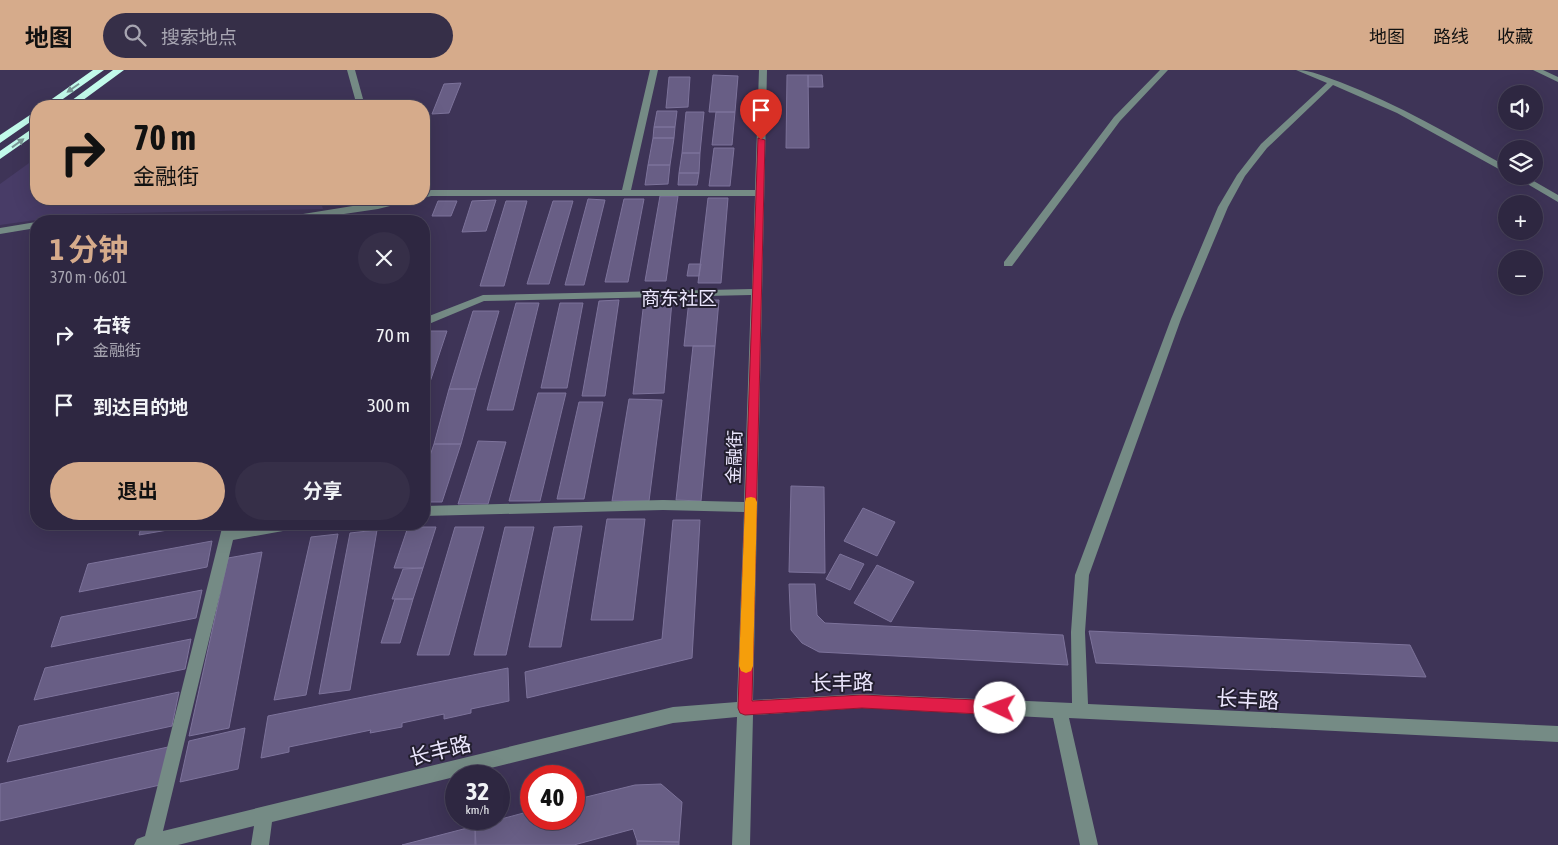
<!DOCTYPE html>
<html lang="zh">
<head>
<meta charset="utf-8">
<style>
  :root { --surface:#2e2741; --page:#362f48; --text:#f1f3f6; --muted:#a7a5b1; --line:#49445a; --accent:#d6ab8b }
  body { margin:0; font-family:"Asap Condensed","Noto Sans SC",sans-serif; background:var(--page); color:var(--text); height:100vh; display:flex; flex-direction:column; font-size:19px; white-space:nowrap }
  * { box-sizing:border-box; margin:0 }
  p { font-size:16px; color:var(--muted) }
  .icon { flex:none; width:28px; height:28px; fill:none; stroke:currentColor; stroke-width:2; stroke-linecap:round; stroke-linejoin:round }
  .map { position:relative; flex:1; overflow:hidden }
  .side { position:absolute; left:30px; top:145px; width:400px; height:315px; display:flex; flex-direction:column; background:var(--surface); border-radius:20px; box-shadow:0 5px 20px #0002,0 0 0 1px var(--line) }
  .side>* { flex:none }
  .banner { position:absolute; left:30px; top:30px; width:400px; height:105px; border-radius:20px; box-shadow:0 5px 20px #0002,0 0 0 1px var(--line); background:#d6ab8b; color:#111; overflow:hidden }
  .tools { position:absolute; left:1498px; top:15px; display:grid; gap:10px }
  .tools a { display:grid; place-items:center; width:45px; height:45px; border-radius:50%; background:var(--surface); box-shadow:0 5px 20px #0002,0 0 0 1px var(--line); font-size:25px }
  .speed { position:absolute; left:445px; top:695px; display:flex; gap:10px; font-size:25px; font-weight:700; text-align:center }
  .speed>* { display:grid; place-content:center; width:65px; height:65px; border-radius:50%; background:var(--surface); box-shadow:0 5px 20px #0002,0 0 0 1px var(--line); line-height:1 }
  .speed small { font-size:12px; font-weight:400 }
  .speed .limit { border:8px solid #d22; background:#fff; color:#111 }
  .pin { position:absolute; display:grid; place-items:center; width:42px; height:42px; color:#fff; margin:-51px -21px; border-radius:50% 50% 50% 0; rotate:-45deg; box-shadow:0 0 5px #0007 }
  .pin .icon { rotate:45deg }
  .me { position:absolute; width:55px; margin:-28px; rotate:273deg; stroke-linejoin:round; filter:drop-shadow(0 0 4px #0008) }
  .turn { display:flex; align-items:center; gap:18px; height:105px; padding:0 20px; font-size:22px }
  .turn .icon { width:65px; height:65px; stroke-width:2.5 }
  .turn b { display:block; font-size:35px; line-height:42px }
  .round { display:grid; place-items:center; flex:none; width:52px; height:52px; border-radius:26px; background:var(--page) }
  .headline { display:flex; align-items:center; justify-content:space-between; height:85px; padding:0 20px }
  h1 { font-size:30px; font-weight:700; line-height:38px; color:var(--accent) }
  .cta { display:flex; gap:10px; margin-top:auto; padding:10px 20px }
  .cta a { flex:1; height:58px; border-radius:30px; background:var(--accent); color:#111; font-size:20px; font-weight:700; line-height:58px; text-align:center }
  .cta a+a { background:var(--page); color:var(--text) }
  ul { padding:0; list-style:none }
  li { display:flex; align-items:center; gap:15px; height:70px; padding:0 20px }
  li div { flex:1 }
  li b { display:block; font-size:19px }
  li em { font-style:normal }
  header { display:flex; align-items:center; gap:30px; box-sizing:border-box; height:70px; padding:0 25px; background:var(--accent); color:#111 }
  header strong { font-size:24px }
  nav { display:flex; gap:28px; margin-inline-start:auto; font-size:18px }
  .search { width:350px; height:45px; background:var(--page); display:flex; align-items:center; gap:12px; box-sizing:border-box; padding:0 18px; border-radius:28px; color:var(--muted); font-size:19px }
  .map>svg:first-child { display:block }
</style>
</head>
<body>
<header>
<strong>地图</strong>
<div class="search"><svg class="icon" aria-label="search" viewBox="0 0 24 24"><circle cx="10" cy="10" r="6"/><path d="M15 15l6 6"/></svg>搜索地点</div>
<nav><a>地图</a><a>路线</a><a>收藏</a></nav>
</header>
<div class="map">
<svg width="1558" height="775" viewBox="0 0 1558 775">
  <rect width="100%" height="100%" fill="#3e3457"/>
  <path fill="#483c67" d="M36 88V129H320L323 139 79 144 0 155V114Z"/>
  <path fill="#685e85" stroke="#7d739b" d="M713 5 738 6 735 42H709Z
    M787 5H808L809 78H786Z
    M808 5H822L823 17H808Z
    M669 7H690L688 37 666 38Z
    M461 13 449 43 432 44 444 14Z
    M657 41H677L675 57H654Z
    M686 42H704L700 83H682Z
    M716 42H735L732 75H712Z
    M654 57H675L674 68H653Z
    M653 68H674L670 95H648Z
    M714 78H734L730 116H709Z
    M682 83H700L699 103H679Z
    M648 95H670L668 114 645 115Z
    M679 103H699L697 115H678Z
    M660 126H678L666 211H645Z
    M708 128H728L721 213H698Z
    M588 129 605 130 584 215H565Z
    M624 129H644L628 212H605Z
    M496 130 486 161 462 162 472 131Z
    M438 131H457L451 146H432Z
    M506 131H527L504 216H480Z
    M553 131H573L549 214H527Z
    M689 194H701L699 206H687Z
    M619 230 605 326H582L599 231Z
    M689 230H719L715 276H684Z
    M644 231H672L664 323 633 324Z
    M516 233H539L513 340H487Z
    M560 233H583L567 318H541Z
    M473 241H499L476 319H449Z
    M424 261H447L424 330Z
    M693 276H715L701 431 676 430Z
    M449 319H476L461 374H434Z
    M538 323H566L540 431H509Z
    M629 329 662 330 649 431H612Z
    M579 332H603L584 429H557Z
    M478 371 506 372 488 434H458Z
    M434 374H461L442 432H424V403Z
    M791 416 824 417 825 503 789 502Z
    M863 438 895 452 877 486 844 471Z
    M607 449H645L633 550H591Z
    M673 450H700L692 588 527 628 525 602 662 569Z
    M142 454H202L139 465Z
    M582 456 561 577H529L554 457Z
    M408 457H436L423 498H394Z
    M455 457H484L449 585H417Z
    M505 457H534L506 585H474Z
    M377 460 350 620 319 624 350 463Z
    M338 464 306 625 274 630 311 467Z
    M212 471 207 497 79 522 88 494Z
    M262 482 229 658 189 666 228 488Z
    M840 484 864 494 850 520 826 509Z
    M877 495 914 512 891 552 854 533Z
    M423 498 413 529H392L403 499Z
    M789 514H815L817 545 825 553 1063 565 1068 595 819 582 802 573 791 560Z
    M202 520 196 548 51 577 61 547Z
    M395 529H413L400 573H381Z
    M1089 561 1410 575 1426 607 1096 593Z
    M191 569 185 599 34 630 45 598Z
    M508 598 509 631 471 639V643L444 649V644L402 653V657L370 663 371 660 289 677V682L261 688 268 646Z
    M179 622 172 656 7 692 19 656Z
    M245 658 238 699 180 712 189 671Z
    M168 677 160 715 0 751V714Z
    M661 714 682 732 679 772 637 771 633 759 574 775H475V756L531 741V749H574V730L635 715Z
    M475 756 476 775H402Z
    M637 771 679 772V775H637Z"/>
  <g fill="none" stroke-linecap="round" stroke-linejoin="round">
    <path fill="#758b85" fill-rule="evenodd" d="M347 0H355L365 36H357Z
      M650 0H658L631 120H755L759 0H767L753 630 862 624 1072 633 1071 562 1075 505 1171 249 1218 137 1237 105 1261 74 1327 13 1296 0C1312 0 1325 7 1340 12 1398 34 1452 66 1506 96V103L1397 43 1333 15 1267 78 1245 106 1228 137 1181 249 1089 505 1085 562 1088 634 1558 656V672L1069 648 1098 775H1080L1053 648 862 638 753 645 750 775H732L737 647 673 653 272 752 269 775H251L254 756 178 775H134L137 769 145 766 223 454H237L236 458 262 454H301L299 458 294 459 233 470 163 761 673 637 737 632 744 442 663 440 424 446V436L663 430 744 432 751 225 484 231 424 256V248L483 225 752 219 755 126H431L424 128V122L431 120H622Z
      M1160 0H1168L1120 51 1012 196H1004V192L1114 47Z
      M1533 0H1543L1558 7V12Z
      M1514 106H1525L1558 125V132Z
      M396 129H412L410 131 378 139 303 150 59 151 64 148 168 144H303Z
      M36 152V158L0 164V158Z"/>
    <path fill="#c2fbeb" fill-rule="evenodd" d="M93 0H104L53 36H42Z
      M113 0H124L75 36H64Z
      M36 41V48L0 73V65Z
      M36 56V64L0 89V81Z"/>
  </g>
  <defs><path id="oneway-solid" d="M-6-.8H1V-3.2L6.5 0L1 3.2V.8H-6Z" transform="scale(1.25)"/></defs>
  <g fill="#7a9896">
    <use href="#oneway-solid" transform="translate(73 18) rotate(145)"/>
    <use href="#oneway-solid" transform="translate(18 73) rotate(-36)"/>
  </g>
  <path fill="#e11d48" stroke="#92132f" d="M758 68 765 70 752 631 862 625 1000 631 1005 633 1007 638 1005 643 1000 645 862 638 745 645 740 643 738 638Z"/>
  <path fill="#f59e0b" d="M751 427 755 428 757 432 753 596 751 601 746 603 741 601 739 596 745 432 746 428Z"/>
  <g text-anchor="middle" dominant-baseline="central" stroke-width="4" stroke-linejoin="round" paint-order="stroke">
    <g font-size="18" fill="#ebe6fd" stroke="#231f2f">
      <text transform="translate(734 387) rotate(-88)">金融街</text>
    </g>
    <g font-size="19" fill="#ebe6fd" stroke="#231f2f">
      <text x="679" y="228">商东社区</text>
    </g>
    <g font-size="21" fill="#ebe6fd" stroke="#231f2f">
      <text transform="translate(842 612) rotate(-1)">长丰路</text>
      <text transform="translate(1248 629) rotate(3)">长丰路</text>
      <text transform="translate(440 680) rotate(-14)">长丰路</text>
    </g>
  </g>
</svg>
<div class="tools">
<a><svg class="icon" aria-label="sound" viewBox="0 0 24 24"><path d="M4 9h4l5-4v14l-5-4H4zM17 9q2 3 0 6"/></svg></a>
<a><svg class="icon" aria-label="layers" viewBox="0 0 24 24"><path d="M12 4l9 5-9 5-9-5zM3 14l9 5 9-5"/></svg></a>
<a>+</a>
<a>−</a>
</div>
<div class="speed"><div>32<small>km/h</small></div><div class="limit">40</div></div>
<div class="pin" style="left:761px;top:70px;background:#d93025"><svg class="icon" aria-label="arrive" viewBox="0 0 24 24"><path d="M6 21V4h12l-3 4 3 4H6"/></svg></div>
<svg class="me" style="left:1000px;top:638px" viewBox="-20 -20 40 40"><circle r="19" fill="#fff"/><path d="M0-13L10 11 0 6-10 11z" fill="#e11d48"/></svg>
<div class="banner">
<div class="turn"><svg class="icon" aria-label="right" viewBox="0 0 24 24"><path d="M7 20v-9h11M14 6l5 5-5 5"/></svg><div><b>70 m</b>金融街</div></div>
</div>
<section class="side">
<div class="headline"><div><h1>1 分钟</h1><p>370 m · 06:01</p></div><a class="round"><svg class="icon" aria-label="close" viewBox="0 0 24 24"><path d="M6 6l12 12M18 6L6 18"/></svg></a></div>
<ul>
<li><svg class="icon" aria-label="right" viewBox="0 0 24 24"><path d="M7 20v-9h11M14 6l5 5-5 5"/></svg><div><b>右转</b><p>金融街</p></div><em>70 m</em></li>
<li><svg class="icon" aria-label="arrive" viewBox="0 0 24 24"><path d="M6 21V4h12l-3 4 3 4H6"/></svg><div><b>到达目的地</b></div><em>300 m</em></li>
</ul>
<div class="cta"><a>退出</a><a>分享</a></div>
</section>
</div>
</body>
</html>
